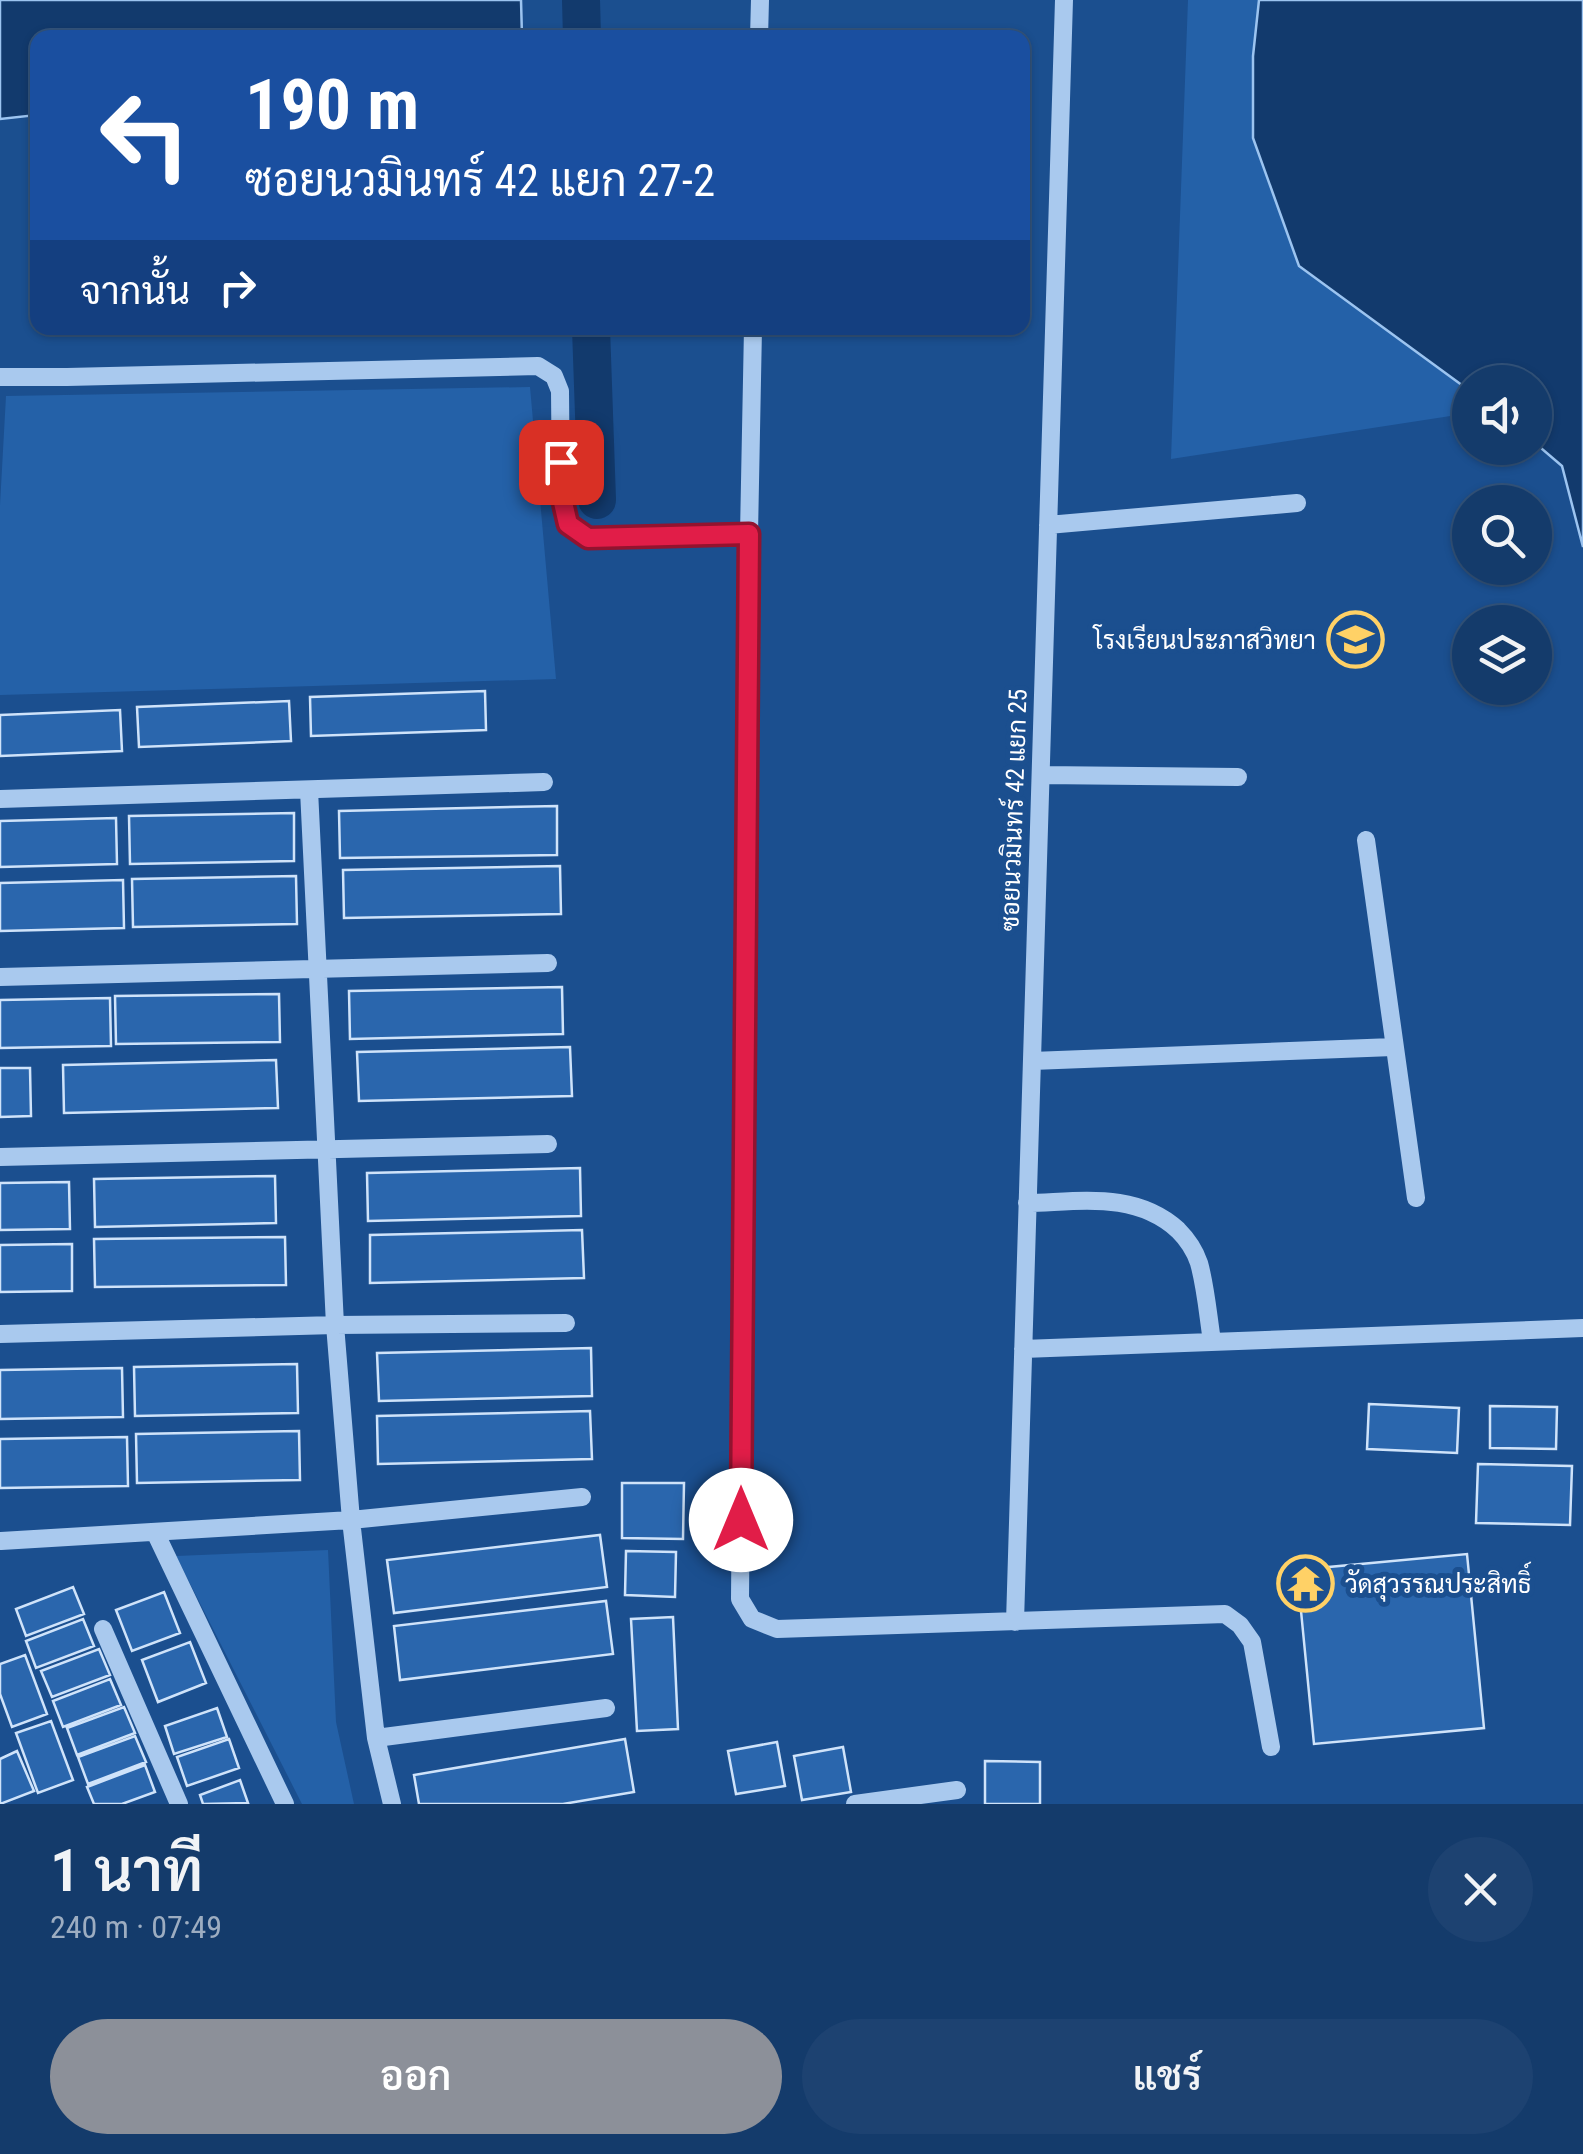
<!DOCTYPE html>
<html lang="th">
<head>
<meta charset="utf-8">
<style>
  :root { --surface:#143b6b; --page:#1d4271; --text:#f1f3f6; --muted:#9dadc1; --line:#33557e; --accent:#8c9099 }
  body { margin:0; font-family:"Roboto Condensed",Sarabun,sans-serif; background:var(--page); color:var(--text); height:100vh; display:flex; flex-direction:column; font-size:38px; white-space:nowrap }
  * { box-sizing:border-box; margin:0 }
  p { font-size:32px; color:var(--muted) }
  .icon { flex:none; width:55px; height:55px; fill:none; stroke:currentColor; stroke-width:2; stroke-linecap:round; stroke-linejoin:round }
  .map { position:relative; height:1804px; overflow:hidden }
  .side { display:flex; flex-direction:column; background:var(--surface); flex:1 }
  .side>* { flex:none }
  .guide { position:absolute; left:30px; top:30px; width:1000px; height:305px; border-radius:20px; box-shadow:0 2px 8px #0004,0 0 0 2px var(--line); background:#1a4fa0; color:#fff; overflow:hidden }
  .buttons { position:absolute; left:1452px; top:365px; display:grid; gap:20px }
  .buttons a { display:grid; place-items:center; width:100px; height:100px; border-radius:50%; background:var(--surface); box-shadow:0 2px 8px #0004,0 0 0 2px var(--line); font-size:50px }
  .pin { position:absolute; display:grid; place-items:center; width:85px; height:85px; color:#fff; margin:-42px; border-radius:20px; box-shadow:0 5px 15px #0006 }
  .me { position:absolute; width:110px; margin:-55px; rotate:0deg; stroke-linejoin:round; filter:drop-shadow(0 0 8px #0008) }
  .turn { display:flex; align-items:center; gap:35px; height:210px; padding:0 50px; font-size:45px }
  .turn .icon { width:130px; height:130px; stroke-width:2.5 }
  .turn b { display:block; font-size:70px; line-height:85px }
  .then { display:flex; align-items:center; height:95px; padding:0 50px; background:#0003; gap:20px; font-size:38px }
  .round { display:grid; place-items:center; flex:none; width:105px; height:105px; border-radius:52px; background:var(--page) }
  .head { display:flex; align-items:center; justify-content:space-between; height:170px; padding:0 50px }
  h1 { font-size:60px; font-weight:600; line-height:75px }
  .button { display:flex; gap:20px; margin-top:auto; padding:20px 50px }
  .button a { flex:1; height:115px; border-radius:60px; background:var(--accent); color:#fff; font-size:40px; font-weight:600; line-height:115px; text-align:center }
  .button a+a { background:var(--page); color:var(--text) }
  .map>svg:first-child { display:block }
</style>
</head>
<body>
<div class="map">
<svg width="1583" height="1804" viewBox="0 0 1583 1804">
  <rect width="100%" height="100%" fill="#1b4f8f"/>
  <path fill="#2461a8" d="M1188 0H1259L1253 56 1299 266 1470 391V413L1171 459Z
    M530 387 556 679 0 695V505L6 396Z
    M328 1550 336 1722 354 1804H302L176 1556Z"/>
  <path fill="#123a6d" stroke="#9cc4f0" stroke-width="2.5" d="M0 0H521L522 37 38 38 37 115 0 119Z
    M1259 0H1583V547L1562 466 1535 443V382H1470V391L1299 266 1253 138V56Z"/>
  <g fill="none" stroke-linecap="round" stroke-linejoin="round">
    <path stroke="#123a6d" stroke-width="38" d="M581 0 582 38
      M591 328 597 500"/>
  </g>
  <path fill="#2a66ad" stroke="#cfe3fa" stroke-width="2.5" d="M485 691 486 730 311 736 310 697Z
    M289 701 291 741 139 747 137 707Z
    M120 710 122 751 0 756V715Z
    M557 806V855L340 858 339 811Z
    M294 813V861L130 864 129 816Z
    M116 818 117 864 0 867V821Z
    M560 866 561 914 344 918 343 870Z
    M296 876 297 924 133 927 132 879Z
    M123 880 124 928 0 931V883Z
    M562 987 563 1034 350 1039 349 991Z
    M279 994 280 1042 116 1044 115 996Z
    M110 998 111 1046 0 1048V1000Z
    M570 1047 572 1096 359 1101 357 1052Z
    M276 1060 278 1108 64 1113 63 1065Z
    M0 1068H30L31 1116 0 1117Z
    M580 1168 581 1216 368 1221 367 1173Z
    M275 1176 276 1223 95 1227 94 1179Z
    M69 1182 70 1229 0 1230V1183Z
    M582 1230 584 1278 370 1283V1235Z
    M285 1237 286 1285 95 1287 94 1239Z
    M72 1244V1291L0 1292V1245Z
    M591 1348 592 1396 379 1401 377 1353Z
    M297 1364 298 1413 135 1416 134 1367Z
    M122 1368 123 1417 0 1419V1370Z
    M1369 1404 1459 1408 1457 1453 1367 1449Z
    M1490 1406 1557 1407 1556 1449 1490 1448Z
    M590 1411 592 1459 378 1464 377 1416Z
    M299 1431 300 1480 137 1483 136 1434Z
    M127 1437 128 1486 0 1488V1439Z
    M1478 1464 1572 1466 1570 1525 1476 1523Z
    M622 1483H684L683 1539 622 1538Z
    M600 1535 607 1587 394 1613 387 1560Z
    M626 1551 676 1552 675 1597 625 1595Z
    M1467 1554 1484 1728 1314 1744 1297 1570Z
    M73 1587 84 1614 26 1636 16 1609Z
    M164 1592 180 1633 132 1651 116 1610Z
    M606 1601 613 1654 400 1680 394 1626Z
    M673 1617 678 1729 637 1731 631 1619Z
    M83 1619 94 1646 36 1668 26 1641Z
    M190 1642 206 1683 158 1702 142 1660Z
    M99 1649 110 1675 52 1697 41 1671Z
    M25 1655 47 1714 12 1727 0 1694V1664Z
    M110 1679 121 1705 63 1727 53 1701Z
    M124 1707 135 1733 77 1755 67 1728Z
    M217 1708 227 1737 174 1754 165 1726Z
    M51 1721 73 1780 38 1793 16 1733Z
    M135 1736 146 1762 88 1784 78 1757Z
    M229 1739 239 1768 187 1786 177 1757Z
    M625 1739 634 1792 563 1804H419L414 1775Z
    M777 1742 785 1786 736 1794 728 1751Z
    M843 1747 851 1792 802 1800 794 1756Z
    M17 1751 34 1791 0 1804V1759Z
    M985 1761 1040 1762V1804H985Z
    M145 1765 155 1792 122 1804H94L87 1787Z
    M240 1780 248 1803 203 1804 200 1795Z"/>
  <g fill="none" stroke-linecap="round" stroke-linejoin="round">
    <path stroke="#a9c9ee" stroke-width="18" d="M759 38 760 0
      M753 328 749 534 740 1599 752 1619 777 1629 1225 1614 1240 1625 1252 1642 1271 1747
      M0 377H67L538 366 554 376 560 391 561 498 568 524 587 538 749 534
      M1048 525 1297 503
      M1041 775 1238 777
      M309 790 335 1325 351 1520 376 1738 392 1804
      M0 799 544 782
      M1366 840 1416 1198
      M0 977 548 963
      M1032 1061 1393 1047
      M0 1157 548 1144
      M1027 1203C1080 1202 1135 1191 1178 1230 1187 1239 1195 1251 1199 1263 1206 1288 1208 1316 1212 1341
      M0 1334 335 1325 566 1323
      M1023 1349 1583 1328
      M155 1532 285 1804
      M1 1541 351 1520 582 1497
      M1015 1622 1064 0
      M103 1629 179 1804
      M376 1738 606 1708
      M855 1804 957 1790"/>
  </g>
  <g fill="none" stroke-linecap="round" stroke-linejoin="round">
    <defs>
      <path id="route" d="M561 462 562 498 568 524 588 538 749 534 741 1520"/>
    </defs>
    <use href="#route" stroke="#92132f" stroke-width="25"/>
    <use href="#route" stroke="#e11d48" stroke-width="18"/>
  </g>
  <defs>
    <symbol id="school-ring" viewBox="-11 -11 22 22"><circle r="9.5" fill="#1b4f8f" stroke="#ffd166" stroke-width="1.5"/><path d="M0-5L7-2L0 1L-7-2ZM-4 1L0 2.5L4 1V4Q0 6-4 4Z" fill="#ffd166"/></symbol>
    <symbol id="temple-ring" viewBox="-11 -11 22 22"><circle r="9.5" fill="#1b4f8f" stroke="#ffd166" stroke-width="1.5"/><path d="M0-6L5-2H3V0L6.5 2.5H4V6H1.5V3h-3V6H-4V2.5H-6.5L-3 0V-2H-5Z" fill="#ffd166"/></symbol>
  </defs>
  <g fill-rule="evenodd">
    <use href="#school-ring" x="1324" y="608" width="63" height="63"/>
    <use href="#temple-ring" x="1274" y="1552" width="63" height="63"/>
  </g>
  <g text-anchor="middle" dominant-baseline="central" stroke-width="10" stroke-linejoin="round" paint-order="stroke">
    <g font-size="25" fill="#fff" stroke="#1b4f8f" text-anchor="end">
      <text x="1316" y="640">โรงเรียนประภาสวิทยา</text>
      <text x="1345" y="1584" text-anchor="start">วัดสุวรรณประสิทธิ์</text>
    </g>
    <g font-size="25" fill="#fff" stroke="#1b4f8f">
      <text transform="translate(1014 810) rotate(-88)">ซอยนวมินทร์ 42 แยก 25</text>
    </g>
  </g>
</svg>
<div class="buttons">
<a><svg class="icon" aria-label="sound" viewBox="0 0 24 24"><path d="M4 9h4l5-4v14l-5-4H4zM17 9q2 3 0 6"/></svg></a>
<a><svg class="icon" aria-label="search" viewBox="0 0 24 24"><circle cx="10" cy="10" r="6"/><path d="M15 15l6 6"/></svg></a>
<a><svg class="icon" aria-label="layers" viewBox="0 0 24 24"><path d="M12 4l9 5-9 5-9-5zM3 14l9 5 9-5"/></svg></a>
</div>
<div class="pin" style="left:561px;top:462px;background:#d93025"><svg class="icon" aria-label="arrive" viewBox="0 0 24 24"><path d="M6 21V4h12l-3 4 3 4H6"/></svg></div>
<svg class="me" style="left:741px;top:1520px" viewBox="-20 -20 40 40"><circle r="19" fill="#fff"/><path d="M0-13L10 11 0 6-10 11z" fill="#e11d48"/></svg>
<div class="guide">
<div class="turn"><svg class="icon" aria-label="left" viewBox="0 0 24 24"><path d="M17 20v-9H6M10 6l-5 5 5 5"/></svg><div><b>190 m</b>ซอยนวมินทร์ 42 แยก 27-2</div></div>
<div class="then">จากนั้น<svg class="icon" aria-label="right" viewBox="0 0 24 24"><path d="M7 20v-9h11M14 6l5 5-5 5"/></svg></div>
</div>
</div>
<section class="side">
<div class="head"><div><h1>1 นาที</h1><p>240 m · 07:49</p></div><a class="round"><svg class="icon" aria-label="close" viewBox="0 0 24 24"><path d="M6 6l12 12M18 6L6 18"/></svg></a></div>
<div class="button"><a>ออก</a><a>แชร์</a></div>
</section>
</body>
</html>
